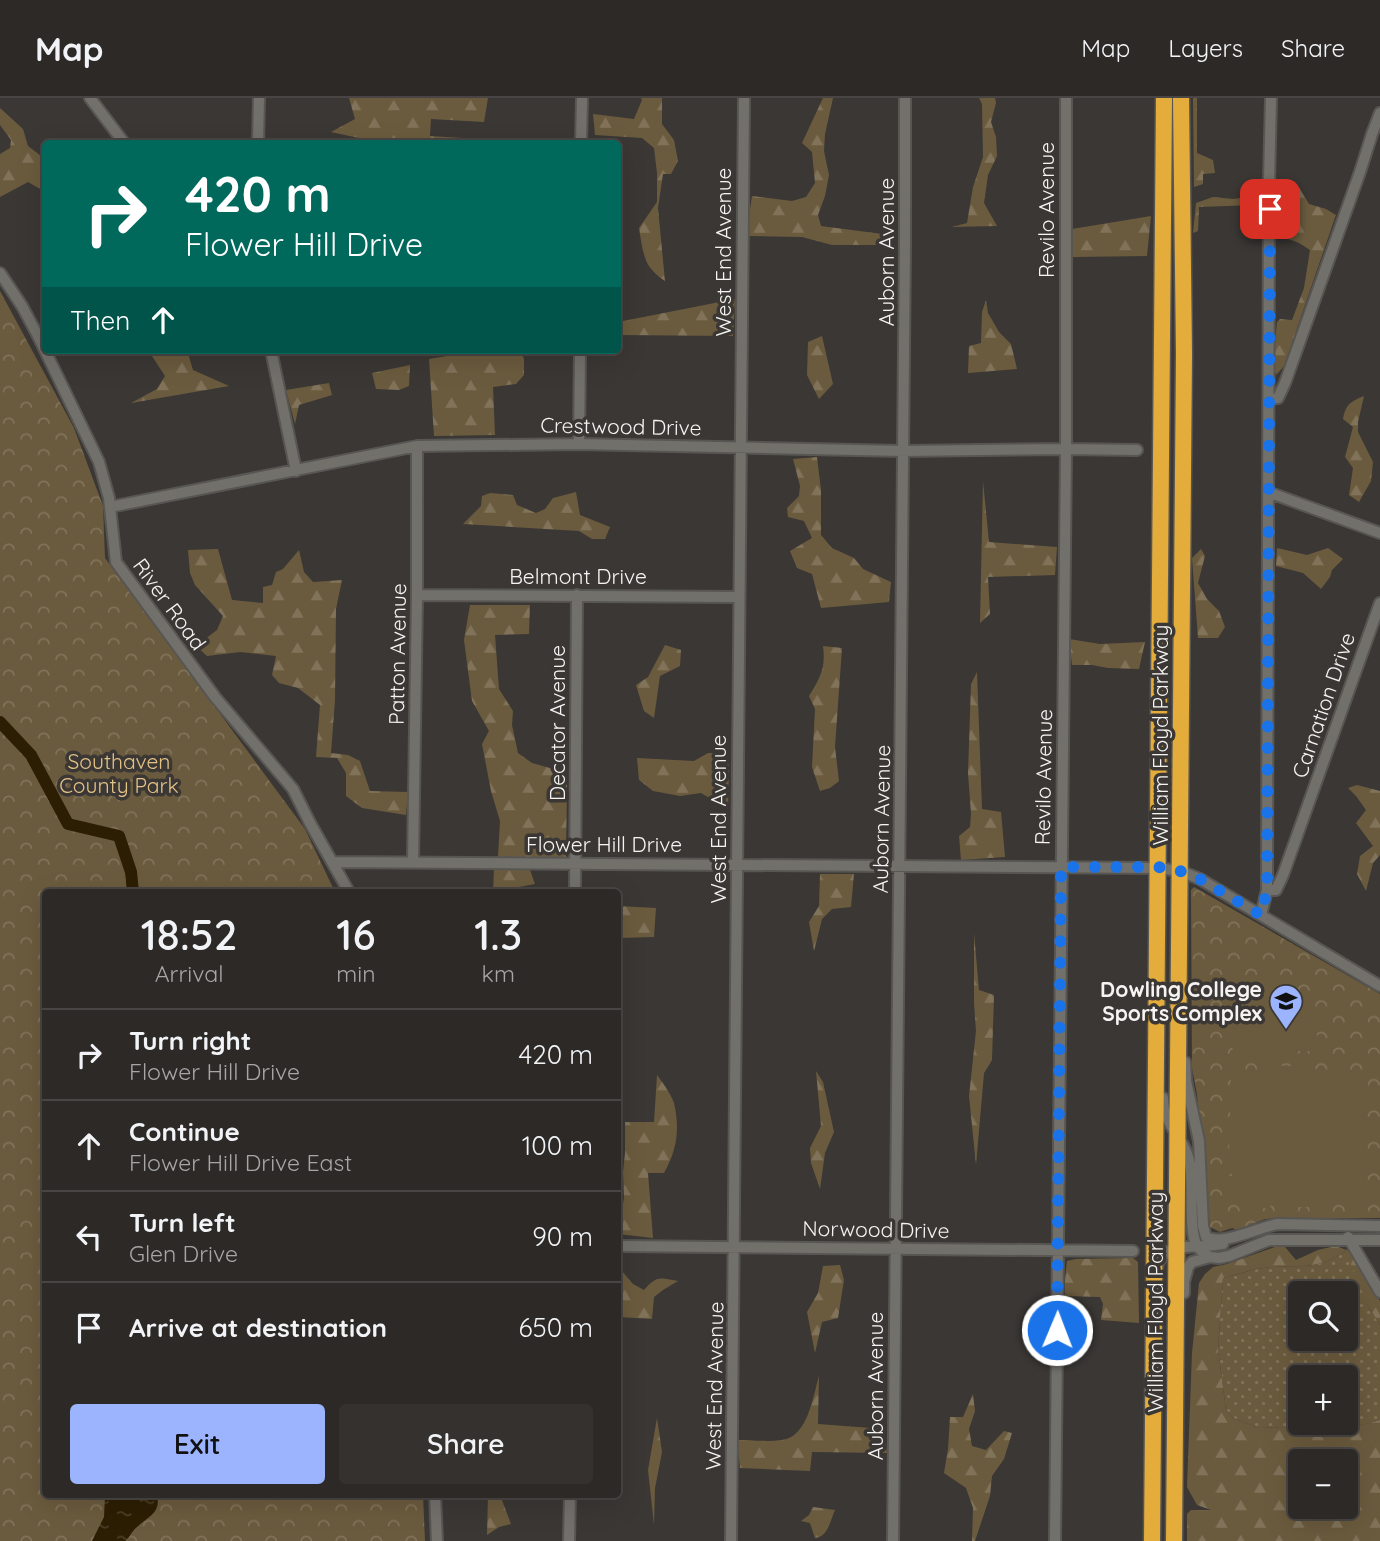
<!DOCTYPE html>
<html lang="en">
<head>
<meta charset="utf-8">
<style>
  :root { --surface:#2c2927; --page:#34312f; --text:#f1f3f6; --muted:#a6a6a7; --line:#484544; --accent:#9cb4fd }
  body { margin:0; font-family:Quicksand,sans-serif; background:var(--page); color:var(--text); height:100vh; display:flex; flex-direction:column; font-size:26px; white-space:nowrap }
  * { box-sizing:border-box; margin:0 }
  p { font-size:23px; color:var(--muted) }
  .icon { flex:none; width:38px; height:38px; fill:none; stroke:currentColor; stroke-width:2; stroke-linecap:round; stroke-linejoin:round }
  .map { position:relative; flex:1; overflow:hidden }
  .sheet { position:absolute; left:42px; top:791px; width:579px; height:609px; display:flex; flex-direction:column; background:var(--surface); border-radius:7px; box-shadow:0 7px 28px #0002,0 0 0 2px var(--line) }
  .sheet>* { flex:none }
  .banner { position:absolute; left:42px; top:42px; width:579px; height:214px; border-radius:7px; box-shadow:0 7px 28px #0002,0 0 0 2px var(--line); background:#00695c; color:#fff; overflow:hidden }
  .tools { position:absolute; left:1288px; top:1183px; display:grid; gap:14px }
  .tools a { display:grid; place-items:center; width:70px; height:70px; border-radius:7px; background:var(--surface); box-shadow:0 7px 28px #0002,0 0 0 2px var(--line); font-size:35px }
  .pin { position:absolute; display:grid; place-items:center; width:60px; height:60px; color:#fff; margin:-30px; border-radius:14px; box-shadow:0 4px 10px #0006 }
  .me { position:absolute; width:77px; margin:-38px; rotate:1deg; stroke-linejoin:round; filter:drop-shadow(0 0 5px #0008) }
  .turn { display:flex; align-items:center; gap:24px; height:147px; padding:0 28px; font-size:32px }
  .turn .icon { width:91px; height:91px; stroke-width:2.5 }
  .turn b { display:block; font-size:49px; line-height:60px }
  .then { display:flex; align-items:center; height:66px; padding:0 28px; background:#0003; gap:14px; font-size:26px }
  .eta { display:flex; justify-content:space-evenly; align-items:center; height:119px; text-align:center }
  .eta b { font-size:42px; font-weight:600; line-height:49px }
  .action { display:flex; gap:14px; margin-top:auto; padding:14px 28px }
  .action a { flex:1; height:80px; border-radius:7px; background:var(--accent); color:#111; font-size:28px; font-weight:600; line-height:80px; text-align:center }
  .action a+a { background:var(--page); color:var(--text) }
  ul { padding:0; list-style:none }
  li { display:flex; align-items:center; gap:21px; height:91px; padding:0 28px; border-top:2px solid var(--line) }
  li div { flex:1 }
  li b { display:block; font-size:26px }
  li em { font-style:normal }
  header { display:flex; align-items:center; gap:42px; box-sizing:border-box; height:98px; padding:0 35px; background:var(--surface); border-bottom:2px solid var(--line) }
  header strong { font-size:33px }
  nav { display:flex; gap:38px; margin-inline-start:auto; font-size:24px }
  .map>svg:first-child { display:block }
</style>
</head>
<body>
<header>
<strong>Map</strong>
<nav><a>Map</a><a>Layers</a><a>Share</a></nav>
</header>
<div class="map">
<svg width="1380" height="1443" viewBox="0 0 1380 1443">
  <defs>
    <pattern id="grass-dots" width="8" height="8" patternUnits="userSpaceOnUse" patternTransform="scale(1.75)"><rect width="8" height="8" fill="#6b5b3e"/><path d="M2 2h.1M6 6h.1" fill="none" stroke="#81735a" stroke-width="1.8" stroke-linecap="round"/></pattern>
    <pattern id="forest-firs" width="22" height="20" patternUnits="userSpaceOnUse" patternTransform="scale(1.75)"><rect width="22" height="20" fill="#6b5b3e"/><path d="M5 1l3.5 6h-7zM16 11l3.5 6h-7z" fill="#81735a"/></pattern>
    <pattern id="park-crowns" width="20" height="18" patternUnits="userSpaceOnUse" patternTransform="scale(1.75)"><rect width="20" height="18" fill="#6b5b3e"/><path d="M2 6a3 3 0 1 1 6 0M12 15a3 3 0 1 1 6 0" fill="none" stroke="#81735a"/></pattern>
    <pattern id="water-ripples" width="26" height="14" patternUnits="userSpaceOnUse" patternTransform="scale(1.75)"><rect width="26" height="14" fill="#2c1e03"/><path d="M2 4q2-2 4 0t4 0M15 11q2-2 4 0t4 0" fill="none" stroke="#4b3f28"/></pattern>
  </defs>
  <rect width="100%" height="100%" fill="#3a3734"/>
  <path fill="url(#grass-dots)" fill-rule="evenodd" d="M1347 1152 1354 1158 1368 1208 1380 1227V1322L1366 1326 1259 1330 1233 1320 1226 1312 1218 1251 1223 1180C1239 1176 1256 1170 1272 1169 1306 1167 1317 1172 1347 1152ZM1300 1195H1346V1241H1300ZM1300 1279H1346V1325H1300Z"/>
  <path fill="url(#forest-firs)" fill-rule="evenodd" d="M349 0H488L484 24 431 21 430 38 479 41 493 45H374L373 43 331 34 355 21Z
    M641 0H662V26L674 42 678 63 671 76H663L658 110 665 183C643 169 643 154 639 130L657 104V75L654 50 642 40 595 37 593 16 634 21 642 2Z
    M823 0H833L825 36 824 53 829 77 825 98 818 117 821 128 890 137 880 147H832L802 139 746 138 752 98 792 103 806 99 815 85 812 54 802 45Z
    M979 0H995L996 5 991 24 996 39 997 58 988 77 984 105 997 128 952 129 967 125 973 89 983 59 982 6Z
    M1193 0H1197V55L1213 62 1215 75 1203 76V86L1194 89Z
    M0 10 23 31 28 48 45 61V101L42 92 28 84 0 99V56L10 50 11 42 0 27Z
    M1299 89 1309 106 1326 111 1336 117 1284 268 1276 277 1273 266 1277 224 1280 221 1292 222 1304 190 1310 152 1299 145 1278 137 1276 102 1278 93Z
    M1255 98 1262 100 1253 107 1199 109 1198 133 1193 135 1196 105 1213 99 1233 101Z
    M1151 118 1147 158 1073 159 1072 131Z
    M735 201 733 238 618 237V224Z
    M986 202 988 215 999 234 1011 246 1017 271 968 275 969 248 981 245 982 214Z
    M822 238 833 286 819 301 807 277 808 244Z
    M152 252H187L193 272 229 288 131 305 157 291 165 278 152 258Z
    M484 252H500L503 257 521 254 524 261V277L516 286 493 289 495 337 434 338 429 261Z
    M410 267 409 288 399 292 376 291 372 275Z
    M329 285 332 297 299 307 295 326 286 292Z
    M1364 298 1358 324V334L1373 364 1371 383 1359 404 1349 397 1353 370 1345 359 1353 329 1343 321C1346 306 1350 304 1364 298Z
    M817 359 821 392V437L832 450 854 460 863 471 891 484 889 504 821 510 812 476 797 470 790 453 812 440 804 423 788 419 787 410 799 398 800 388 793 361Z
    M983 383 989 444 1057 449 1055 477 988 479 990 516 980 525Z
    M576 394 580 417 610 429 605 441H592L579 433 463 426 481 408 482 398 490 395 513 397 517 407 536 415 545 411 553 400Z
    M1277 450 1307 457 1328 450 1343 461 1332 472 1330 479 1321 491 1303 475 1276 468Z
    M218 451 232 502 263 505V489L272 487 276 474 283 471 299 452 304 474 313 484 342 482 336 511 335 602 331 655 348 657 360 663 370 693 408 694 406 717 362 710 346 698V675L337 660 316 659 320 607 298 590 279 585 272 577 276 558 240 554 207 558 196 548 217 532 223 518 195 487 190 475 188 452Z
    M1201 451 1205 458 1198 485 1207 501 1219 513 1225 529 1218 540H1198L1192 460Z
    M470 507H530L529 536 495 537 499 591 513 613 512 627 518 655 532 665 557 672 567 686 566 760 498 759 500 723 491 693 482 646 489 633 472 603 464 542Z
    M1069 541 1100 546 1145 544 1139 571 1108 570 1092 567H1072Z
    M665 547 681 552 680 568 660 578 654 620 644 613 636 587 648 579Z
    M823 548 842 550 835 649 839 683 830 690 820 693 812 669 815 611 809 598C820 580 826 570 823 548Z
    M977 574 982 711 1001 714 1005 759 961 762 959 738 970 729 971 716 968 675 971 586Z
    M708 655H724L729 668 728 711 701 695 680 698 653 693 639 682 637 660 694 663Z
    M1357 687 1380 693V757L1373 765 1366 793 1357 776 1360 758 1373 748 1356 725 1366 712 1356 698 1348 690Z
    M494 770 530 772 535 786 514 790V794H493Z
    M820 776H854L851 809 832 811 822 821 814 853 809 824 819 808Z
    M618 808 656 810 654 839 618 840Z
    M974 835 979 892 994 897 992 962 984 975 976 1067 969 998 976 933 974 905Z
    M816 973 823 984 834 1034 825 1055 820 1091 811 1065 810 1050 821 1028Z
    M657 977C663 985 671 996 674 1005 680 1031 677 1052 664 1075H648L653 1140 618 1136 624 1100 623 1074 625 1055V1024H654Z
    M1335 1148 1347 1152C1317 1172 1306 1167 1272 1169 1256 1170 1238 1176 1223 1180L1218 1251 1226 1312 1233 1320 1259 1330 1366 1326 1380 1322V1443H1187V1416L1191 1412H1211L1197 1407 1187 1389 1192 1255 1199 1185 1205 1176 1213 1169 1227 1166 1275 1149H1285L1296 1162 1318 1152ZM1300 1363H1346V1409H1300Z
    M1354 1158 1380 1203V1227L1368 1208 1350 1164Z
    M1133 1160 1138 1164 1139 1225 1101 1222 1103 1206 1100 1199 1065 1198V1182L1067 1163 1076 1161Z
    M840 1167 844 1182 838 1220 822 1224 815 1255 807 1214 818 1195 823 1168Z
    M621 1172 633 1186 644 1192C657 1177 660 1180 678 1183L663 1192 654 1199 652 1221 618 1219V1200Z
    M819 1278 818 1326 884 1331 887 1355 812 1354 810 1373 740 1370 737 1342C752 1342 768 1344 782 1342 808 1339 813 1298 819 1278Z
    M973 1296 975 1313 969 1331 972 1348 986 1352 1004 1333 1012 1335 1004 1361 992 1378 990 1398 975 1443H972L973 1410 966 1390 944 1375 948 1351 950 1319H963Z
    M657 1320 662 1354 655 1390 654 1427 648 1372Z
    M488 1397H500L511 1426 499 1429 487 1437Z
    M813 1409 835 1412C830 1423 828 1439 815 1440L810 1425 801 1423 809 1417Z"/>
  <path fill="url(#park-crowns)" d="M0 193 74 330 103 408 105 460 305 731 335 794H46V1396L423 1397 425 1443H0Z
    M1194 789 1380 896V1120H1280L1265 1121 1237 1132 1232 1130 1220 1134 1210 1129 1197 996 1192 970 1191 792Z"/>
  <path fill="#6b5b3e" d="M1252 877C1295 876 1325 910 1315 953H1295L1294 960H1274L1273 957 1266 958V963L1244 962 1242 960 1239 961 1233 956 1235 953 1232 950 1233 939 1237 937 1236 900 1243 899V879Z
    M1277 968C1310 967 1339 973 1366 995L1365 1102H1309L1308 1109H1282L1281 1106H1271L1270 1110H1244L1241 1107 1238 1108 1229 1099 1231 1097 1227 1093 1228 1078H1232V1055H1229L1231 979H1237L1257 972Z"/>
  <path fill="url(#water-ripples)" d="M105 1397H157C161 1415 149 1418 137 1429 133 1432 130 1438 126 1443H92L104 1419Z"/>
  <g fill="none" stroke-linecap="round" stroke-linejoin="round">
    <path stroke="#2c1e03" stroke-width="12" d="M0 624 31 657 68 726 119 738 131 774 133 794"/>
    <defs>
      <path id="minor" d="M90 0 125 46
        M258 46 259 0
        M581 46 582 0
        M0 175 22 208 38 238 99 364 109 400 116 464 215 599 293 691 310 725 349 794
        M271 252 296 373
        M1269 301 1278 300 1285 285 1360 74 1372 36 1380 15
        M579 346 580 252
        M1268 394 1380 435
        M110 409 417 348 579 346 903 353 1066 351 1137 352
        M417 497 739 499
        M332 764 1158 770 1180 773 1200 781 1380 888
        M413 764 417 497V348
        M1267 792H1276L1283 777 1380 505
        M575 794 577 497
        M1261 817 1267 792V782L1269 84 1271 0
        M1185 964 1186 983 1199 1043 1203 1128 1206 1139C1224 1148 1258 1129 1278 1126L1380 1128
        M1163 1000C1163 1027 1185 1040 1190 1066 1194 1086 1188 1132 1197 1148 1200 1153 1205 1156 1210 1159
        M1348 1139 1380 1194
        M618 1148 1133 1153
        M1156 1170C1165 1140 1199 1152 1223 1146
        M1184 1195V1184L1188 1169 1192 1164 1210 1159 1219 1160 1229 1158 1269 1142H1380
        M435 1396 437 1443
        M569 1443 570 1396
        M731 1443 744 0
        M893 1443 905 142V0
        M1055 1443 1066 351V0"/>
      <path id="highway" d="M1152 1443 1164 0
        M1174 1443 1184 256 1181 0"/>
    </defs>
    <use href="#minor" stroke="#585653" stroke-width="14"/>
    <use href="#highway" stroke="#585653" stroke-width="19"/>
    <use href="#minor" stroke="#72706b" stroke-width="10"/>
    <use href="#highway" stroke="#e3ac3b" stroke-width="16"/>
  </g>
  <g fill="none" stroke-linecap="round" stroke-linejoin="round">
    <path stroke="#1a73e8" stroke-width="12" stroke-dasharray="0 21.6" d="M1057 1232 1061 769H1158L1180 773 1200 781 1261 817 1267 792 1270 111"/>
  </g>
  <defs>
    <symbol id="university-pin" viewBox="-11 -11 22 30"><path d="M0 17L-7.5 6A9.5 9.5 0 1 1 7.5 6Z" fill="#9cb4fd" stroke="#3a3734"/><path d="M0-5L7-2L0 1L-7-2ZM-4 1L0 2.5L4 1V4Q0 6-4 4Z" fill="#111"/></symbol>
  </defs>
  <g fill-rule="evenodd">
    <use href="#university-pin" x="1267" y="884" width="38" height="52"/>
  </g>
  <g text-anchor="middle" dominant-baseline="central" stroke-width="7" stroke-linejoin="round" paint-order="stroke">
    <g font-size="21" fill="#f6f4f2" stroke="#3a3734">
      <text transform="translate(1046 112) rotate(-90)">Revilo Avenue</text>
      <text transform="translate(723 154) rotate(-90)">West End Avenue</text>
      <text transform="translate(886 154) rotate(-90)">Auborn Avenue</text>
      <text transform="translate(621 328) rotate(1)">Crestwood Drive</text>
      <text x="578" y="478">Belmont Drive</text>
      <text transform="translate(170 506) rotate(54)">River Road</text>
      <text transform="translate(397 556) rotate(-89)">Patton Avenue</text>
      <text transform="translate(1323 607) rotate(-71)">Carnation Drive</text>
      <text transform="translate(557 625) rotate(-90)">Decator Avenue</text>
      <text transform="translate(1160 637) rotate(-90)">William Floyd Parkway</text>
      <text transform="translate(1043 679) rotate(-89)">Revilo Avenue</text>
      <text transform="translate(718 721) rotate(-90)">West End Avenue</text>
      <text transform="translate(881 721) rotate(-89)">Auborn Avenue</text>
      <text x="604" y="746">Flower Hill Drive</text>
      <text transform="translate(876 1131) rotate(1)">Norwood Drive</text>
      <text transform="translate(1155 1204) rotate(-90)">William Floyd Parkway</text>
      <text transform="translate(714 1288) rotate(-89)">West End Avenue</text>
      <text transform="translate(875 1288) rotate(-90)">Auborn Avenue</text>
    </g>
    <g font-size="21" fill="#e4c285" stroke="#3a3734">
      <text x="119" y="663">Southaven<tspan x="119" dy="24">County Park</tspan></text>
    </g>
    <g font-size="21" font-weight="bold" fill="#f6f4f2" stroke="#3a3734" text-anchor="end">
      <text x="1262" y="891">Dowling College<tspan x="1262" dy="24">Sports Complex</tspan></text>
    </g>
  </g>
</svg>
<div class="tools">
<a><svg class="icon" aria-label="search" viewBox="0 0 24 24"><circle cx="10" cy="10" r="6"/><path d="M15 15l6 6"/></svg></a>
<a>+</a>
<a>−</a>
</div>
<div class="pin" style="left:1270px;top:111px;background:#d93025"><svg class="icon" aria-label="arrive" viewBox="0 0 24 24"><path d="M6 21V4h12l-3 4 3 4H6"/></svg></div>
<svg class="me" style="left:1057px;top:1232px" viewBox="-20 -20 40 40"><circle r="17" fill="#1a73e8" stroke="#fff" stroke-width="3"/><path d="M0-11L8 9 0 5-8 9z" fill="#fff"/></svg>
<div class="banner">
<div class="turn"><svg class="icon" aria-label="right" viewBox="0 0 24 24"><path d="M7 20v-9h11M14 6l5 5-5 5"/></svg><div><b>420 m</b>Flower Hill Drive</div></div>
<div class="then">Then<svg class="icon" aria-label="ahead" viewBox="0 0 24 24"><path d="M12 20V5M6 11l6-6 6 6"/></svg></div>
</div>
<section class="sheet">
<div class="eta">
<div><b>18:52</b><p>Arrival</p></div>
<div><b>16</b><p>min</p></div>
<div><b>1.3</b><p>km</p></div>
</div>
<ul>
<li><svg class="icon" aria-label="right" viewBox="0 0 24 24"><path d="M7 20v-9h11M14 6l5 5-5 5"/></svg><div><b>Turn right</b><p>Flower Hill Drive</p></div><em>420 m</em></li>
<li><svg class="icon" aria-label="ahead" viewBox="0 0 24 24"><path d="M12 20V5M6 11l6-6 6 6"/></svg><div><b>Continue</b><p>Flower Hill Drive East</p></div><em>100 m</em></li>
<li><svg class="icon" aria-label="left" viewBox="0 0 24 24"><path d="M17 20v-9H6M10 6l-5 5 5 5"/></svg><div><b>Turn left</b><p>Glen Drive</p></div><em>90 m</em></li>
<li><svg class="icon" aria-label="arrive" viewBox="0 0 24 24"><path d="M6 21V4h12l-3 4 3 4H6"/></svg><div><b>Arrive at destination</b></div><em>650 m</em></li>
</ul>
<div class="action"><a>Exit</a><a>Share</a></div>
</section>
</div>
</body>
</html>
